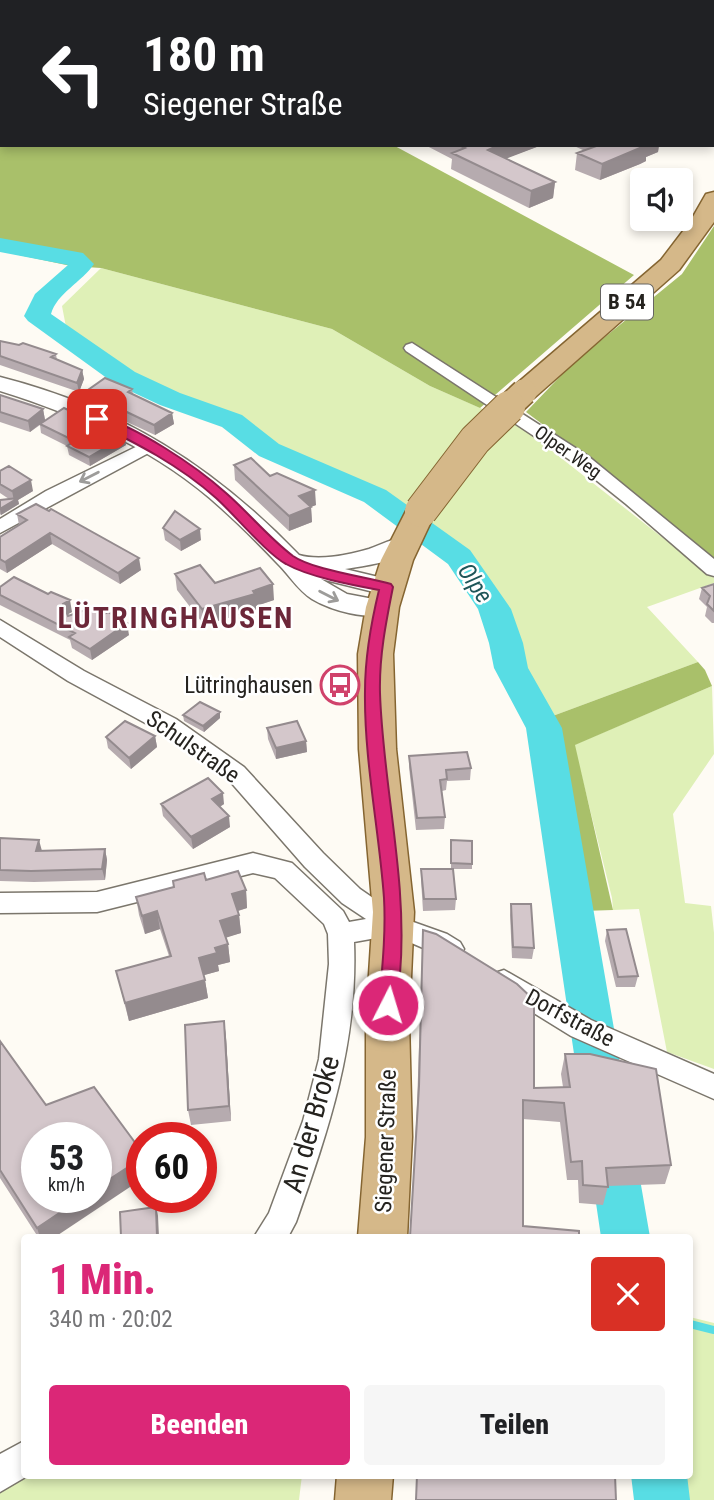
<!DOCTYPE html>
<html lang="de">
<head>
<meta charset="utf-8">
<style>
  :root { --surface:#fff; --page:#f6f6f6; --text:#202124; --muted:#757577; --accent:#db2777 }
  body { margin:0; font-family:"Roboto Condensed",sans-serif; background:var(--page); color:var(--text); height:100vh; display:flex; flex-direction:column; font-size:26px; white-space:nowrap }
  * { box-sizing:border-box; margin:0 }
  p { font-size:23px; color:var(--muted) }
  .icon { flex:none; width:38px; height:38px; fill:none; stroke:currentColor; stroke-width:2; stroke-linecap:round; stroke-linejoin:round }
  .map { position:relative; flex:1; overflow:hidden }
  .panel { position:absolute; left:21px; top:1234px; width:672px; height:245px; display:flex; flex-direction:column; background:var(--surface); border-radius:7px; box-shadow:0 4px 10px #0003 }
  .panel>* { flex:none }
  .hud { position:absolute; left:0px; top:0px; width:714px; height:147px; box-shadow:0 4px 10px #0003; background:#202124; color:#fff; overflow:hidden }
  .tools { position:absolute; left:630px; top:168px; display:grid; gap:14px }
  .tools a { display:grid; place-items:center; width:63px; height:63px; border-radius:7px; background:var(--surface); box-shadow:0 4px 10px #0003; font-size:35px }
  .speed { position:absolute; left:21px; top:1122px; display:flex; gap:14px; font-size:35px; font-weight:700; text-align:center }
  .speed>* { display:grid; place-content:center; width:91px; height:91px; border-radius:50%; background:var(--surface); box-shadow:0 4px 10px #0003; line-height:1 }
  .speed small { font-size:18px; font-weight:400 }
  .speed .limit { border:10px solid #d22; background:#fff; color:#111 }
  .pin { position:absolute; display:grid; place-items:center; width:60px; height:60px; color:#fff; margin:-30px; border-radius:14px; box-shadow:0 4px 10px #0006 }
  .me { position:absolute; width:77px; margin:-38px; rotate:5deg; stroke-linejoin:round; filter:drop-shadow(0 0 5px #0008) }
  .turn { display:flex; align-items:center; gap:24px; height:147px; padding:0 28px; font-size:32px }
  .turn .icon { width:91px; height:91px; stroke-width:2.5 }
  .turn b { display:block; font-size:49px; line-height:60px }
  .round { display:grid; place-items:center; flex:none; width:74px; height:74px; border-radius:7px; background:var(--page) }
  .summary { display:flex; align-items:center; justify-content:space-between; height:119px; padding:0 28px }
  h1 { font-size:42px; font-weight:800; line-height:52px; color:var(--accent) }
  .action { display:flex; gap:14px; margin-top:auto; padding:14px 28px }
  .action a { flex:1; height:80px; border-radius:7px; background:var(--accent); color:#fff; font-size:28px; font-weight:800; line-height:80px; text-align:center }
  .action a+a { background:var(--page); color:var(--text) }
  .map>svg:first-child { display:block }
</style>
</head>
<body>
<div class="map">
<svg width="714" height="1500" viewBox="0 0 714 1500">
  <rect width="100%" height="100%" fill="#fefbf4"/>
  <path fill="#dff0b7" d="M101 268 332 329 430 386 519 425 714 578V583L647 607 698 662 550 717 519 669 504 609 466 556 380 494 280 450 217 408 177 398 138 379 66 327 62 306Z
    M712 686 714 754 673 814 685 903 711 906 714 933V1069L667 1052 639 909 613 910 612 898 574 745Z
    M690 1317 714 1323V1500H678L674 1475H690Z
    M24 1472V1475H302L299 1500H0V1488Z"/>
  <path fill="#a9c06a" d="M0 0 54 2H2V145H393L634 275 480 408 430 386 332 329 101 268 71 266 0 251Z
    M714 226V562L628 488 526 412 572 364 682 274Z
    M698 662 705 670 712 686 575 745 613 910 583 911 550 717Z"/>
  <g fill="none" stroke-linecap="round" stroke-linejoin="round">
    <path stroke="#58dde4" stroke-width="8" d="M690 1324 714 1330"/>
    <path fill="#58dde4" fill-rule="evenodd" d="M0 238 83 253 94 264C82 282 57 293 51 314L135 372 180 393 242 415 279 444 386 490 470 550 511 609 523 643 528 668 562 728 650 1237H601L526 728 494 668 489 643 478 609 448 564 364 502 259 456 222 427 160 405 115 384 28 321 24 316 35 294 68 265 0 252Z
      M631 1475H687L690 1500H634Z"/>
    <defs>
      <path id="minor" d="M60 0H75L76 2H62Z
        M344 0H359L360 2H346Z
        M412 343 588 456 714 559V576L707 574 626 504 576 464 406 351 404 348 406 345Z
        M150 440 159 445 156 449 0 533V519L46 491Z
        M0 620 84 671 176 719 244 767 323 853 360 889 402 918 447 934 460 942 464 949 460 956 451 960 393 935 354 942C358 1044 329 1128 296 1222L288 1237H254L269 1213 303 1121 319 1059 329 964 328 934 324 924 275 878 253 873 97 912 0 913V893L97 892 253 853 292 863 343 911 349 922 366 919 342 903 305 867 228 779 160 731 68 681 0 637Z
        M504 970 591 1020 714 1074V1099L571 1036 495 989 491 981 495 973Z
        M24 1441V1475H29L0 1492V1454Z"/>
      <path id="tertiary" d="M0 377C122 408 213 466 299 555 319 561 349 555 369 549 383 544 396 536 411 539L415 545C404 561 364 566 345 569L395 581 399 587 395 593 386 595 321 579 347 594 389 602 393 608 389 614C367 620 332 611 312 599 298 590 290 576 278 564 260 545 241 526 221 508 159 451 80 416 0 391Z"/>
      <path id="primary" d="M714 192V222L679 270 534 398 524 400 514 398 510 392 514 386 661 260 690 222 706 194Z
        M421 502 432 504 436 511 413 560 399 607 393 654 396 749 414 912 409 1021 412 1137 407 1237H358L366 1137V1021L373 912 359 749 358 654 366 607 381 560 406 511 410 504Z
        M337 1475H393L391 1500H335Z"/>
    </defs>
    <use href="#minor" stroke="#7b766c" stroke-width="3"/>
    <use href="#tertiary" stroke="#7b766c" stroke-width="3"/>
    <use href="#primary" stroke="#856531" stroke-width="3"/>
    <use href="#minor" fill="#fff" fill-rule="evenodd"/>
    <use href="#tertiary" fill="#fff" fill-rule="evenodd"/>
    <use href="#primary" fill="#d5b889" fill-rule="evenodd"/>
    <defs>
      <path id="primary-bridge-far1" d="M507 408 524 392"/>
      <path id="primary-bridge" d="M421 511 475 440 509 407"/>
    </defs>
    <use href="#primary-bridge-far1" stroke="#856531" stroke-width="28" stroke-linecap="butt"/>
    <use href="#primary-bridge" stroke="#856531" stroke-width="34" stroke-linecap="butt"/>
    <use href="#primary-bridge-far1" stroke="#d5b889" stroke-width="25"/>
    <use href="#primary-bridge" stroke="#d5b889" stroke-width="32"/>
  </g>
  <path fill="#b6abaf" d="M403 0H687L693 2H403Z
    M425 145H542L506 158 555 182 553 198 529 208 451 169 452 159Z
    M572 145H659L658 152 646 157V161L640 164 600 180 575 170 577 153 585 151Z
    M0 341 56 354 57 360 82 370 84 379 79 392 0 365Z
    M132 389 133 394 172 413 174 424 155 435 86 403 85 392Z
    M0 395 43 409 45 420 126 445 90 466 69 455 67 446 41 433 40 425 30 432 0 422Z
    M234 465 270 476 316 505 311 507 312 522 289 531 235 480Z
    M0 471 33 491 18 500 19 504 1 515 0 514V500L9 499 0 493Z
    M17 514 141 570 120 584 52 544 7 573 0 569V537L19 525Z
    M163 528 201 540 181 551 165 540Z
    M175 574 215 583 274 600 256 606V610L204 625 177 590Z
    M714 584V623H712L705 616 707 607 699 599 702 588Z
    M0 587 72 612 67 614 68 616 129 635 92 660 72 648 70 640 0 605Z
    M220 712V718L204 732 184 721 183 715Z
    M267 728 306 741 307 752 276 759 268 739Z
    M155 736 157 747 131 769 108 748 106 737Z
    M409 756 471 768 470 780 447 781 446 790 442 791 445 817 444 829 416 830 409 767Z
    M161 804H224L220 807 230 827 193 849 163 816Z
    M0 838 42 851 105 849 107 860 105 880 34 882 0 881Z
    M451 840 472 864V869H451Z
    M421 869 456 899 455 910 423 911 421 880Z
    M206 880 246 890 247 908 238 911 239 915 241 933 226 937 228 944 230 962 218 965 219 971 204 975 208 998 129 1021 116 971 169 956 160 929 145 934 139 915 136 897Z
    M511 904 534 948 532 959 512 958 510 915Z
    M423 930 534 1088 563 1087 561 1074 565 1054 671 1165 665 1184 608 1186 603 1205 579 1203 578 1180H567L560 1122 523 1119V1226L410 1237 417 1105Z
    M607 930 638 976 635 987H616L605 941Z
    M224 1021 226 1037 231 1121 191 1125 188 1110Z
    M0 1041 55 1237H38L0 1178Z"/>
  <path fill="#948b8e" d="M712 13H714V26L712 27Z
    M714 47V65L712 70V51Z
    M499 145H542L487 166 488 150Z
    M644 145H659L658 152 646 157V161L640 164 600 180 602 164Z
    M555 182 553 198 529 208 531 191Z
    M82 370 84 379 79 392 77 383Z
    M43 409 45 420 30 432 28 421Z
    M172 413 174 424 155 435 154 425Z
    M125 436 126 445 90 466 89 457Z
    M31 480 33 491 18 500 19 504 1 515 0 509 14 501 12 491Z
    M315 490 316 505 300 511 299 496Z
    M311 507 312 522 289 531V516Z
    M200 529 201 540 181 551 180 540Z
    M50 533 52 544 7 573 5 562Z
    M139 558 141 570 120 584 118 573Z
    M273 584 274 600 256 606V610L204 625 202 609Z
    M70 600 72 612 65 616 63 604Z
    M127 623 129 635 92 660 90 649Z
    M220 712V718L204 732 203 726Z
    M155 736 157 747 131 769 129 758Z
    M306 741 307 752 276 759V748Z
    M223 793 224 804 214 810 212 799Z
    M229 816 230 827 193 849 191 837Z
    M39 840 42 851H36Z
    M105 849 107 860 105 880 102 869Z
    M246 890 247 908 234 912 232 894Z
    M157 911 160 929 145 934 142 916Z
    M239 915 241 933 222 939 220 921Z
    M228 944 230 962 218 965 219 971 201 976 199 958 215 948Z
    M205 980 208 998 129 1021 125 1003Z
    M224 1021 226 1037 231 1121 229 1106Z
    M142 1158V1179L55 1237H40L37 1228 83 1197H96V1188Z
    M156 1207 158 1216 159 1237H157Z"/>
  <path fill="#d4c7cb" stroke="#948b8e" stroke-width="2" d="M186 0H344L340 2H181Z
    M430 0H687L693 2H436Z
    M712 30H714V50L712 51Z
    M459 145H499L488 150 555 182 531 191 452 153 465 148Z
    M599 145H647L602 164 577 153Z
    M0 341 19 345 23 343 56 354 51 357 82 370 77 383 0 356Z
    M105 378 132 389 128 392 172 413 154 425 85 392Z
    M0 395 43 409 28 421 0 412Z
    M64 408 125 436 89 457 67 446 75 441 40 424Z
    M251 458 270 476 277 473 315 490 299 496 311 507 289 516 234 465Z
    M9 466 31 480 12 491 0 484V471Z
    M18 498 0 509V500Z
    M36 504 49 511 51 509 139 558 118 573 50 533 5 562 0 559V537L27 520 17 514Z
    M175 511 200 529 180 540 163 528Z
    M200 565 215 583 260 568 273 584 253 591 255 594 202 609 175 574Z
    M14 577 48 594 51 592 70 600 63 604 68 616 91 608 104 614 108 612 127 623 90 649 69 637 75 633 0 595V587Z
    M714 584V611L707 604 710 596 702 588Z
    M200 702 220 712 203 726 183 715Z
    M125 721 155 736 129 758 106 737Z
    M297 721 306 741 276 748 267 728Z
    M467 752 471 768 446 770 447 779 440 780 445 817 417 818 409 756Z
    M208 778 223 793 212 799 229 816 191 837 161 804Z
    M0 838 39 840 36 851 105 849 102 869 31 871 0 870Z
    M451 840 472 841V864L451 863Z
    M421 869H453L456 899H424Z
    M238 871 246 890 232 894 239 915 220 921 228 944 215 948 217 953 199 958 205 980 125 1003 116 971 171 956 157 911 142 916 136 897 174 887 173 881 204 873 206 880Z
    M511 904H531L534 948 513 947Z
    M626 929 638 976 618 977 607 930Z
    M423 930 436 934 517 984 534 1000V1088L570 1087 565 1054H590L656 1069 671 1165 606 1168 608 1187 583 1185 582 1161 571 1162 564 1103 523 1100V1226L579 1231V1237H410L419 1086Z
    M224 1021 229 1106 188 1110 185 1025Z
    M0 1041 46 1105 94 1087 142 1152V1158L96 1188V1138H37V1197H83L37 1228 0 1170Z
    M156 1207 157 1237H121L120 1212Z
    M417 1475H615L616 1500H416Z"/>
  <defs><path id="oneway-shaft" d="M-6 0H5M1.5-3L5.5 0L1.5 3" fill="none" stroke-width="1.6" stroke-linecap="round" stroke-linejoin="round" transform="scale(1.75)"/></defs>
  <g stroke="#9d9c9a">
    <use href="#oneway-shaft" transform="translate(89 477) rotate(153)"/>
    <use href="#oneway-shaft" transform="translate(329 596) rotate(27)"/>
  </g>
  <path fill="#db2777" stroke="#8e194d" stroke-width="2" d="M97 415C137 427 195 465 226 493 249 513 269 538 293 556 313 570 367 577 391 584L393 587C386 622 379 657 380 693 383 787 408 880 400 974 399 986 400 1000 395 1011L388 1013 382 1011 379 1005C382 970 386 934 384 898 379 829 364 760 365 691 365 656 371 623 379 590 352 585 309 577 286 564 267 554 234 514 216 498 179 465 136 443 93 422V416Z"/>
  <defs>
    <symbol id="bus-ring" viewBox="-11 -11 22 22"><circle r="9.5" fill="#fff" stroke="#d0426b" stroke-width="1.5"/><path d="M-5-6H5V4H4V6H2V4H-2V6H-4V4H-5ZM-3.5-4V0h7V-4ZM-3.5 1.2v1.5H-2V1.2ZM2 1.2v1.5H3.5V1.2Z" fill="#d0426b"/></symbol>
  </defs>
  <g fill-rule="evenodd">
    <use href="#bus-ring" x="318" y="663" width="44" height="44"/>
  </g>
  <g text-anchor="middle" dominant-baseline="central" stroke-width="5" stroke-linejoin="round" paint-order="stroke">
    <g font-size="19" fill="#25231f" stroke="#fff">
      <text transform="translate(568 452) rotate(35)">Olper Weg</text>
    </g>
    <rect fill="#fff" stroke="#666562" stroke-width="2" x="601" y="284.5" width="52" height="35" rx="5"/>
    <g font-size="21" font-weight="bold" fill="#25231f">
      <text x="627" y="302">B 54</text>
    </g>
    <g font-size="23" fill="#25231f" stroke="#fff" text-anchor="end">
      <text x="313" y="685">Lütringhausen</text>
    </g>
    <g font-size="23" fill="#25231f" stroke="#fff">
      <text transform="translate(193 747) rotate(35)">Schulstraße</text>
      <text transform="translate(570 1018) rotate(28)">Dorfstraße</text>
      <text transform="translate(386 1141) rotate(-88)">Siegener Straße</text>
    </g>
    <g font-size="24" font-style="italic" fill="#1e5659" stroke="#fff">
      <text transform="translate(475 583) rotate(56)">Olpe</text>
    </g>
    <g font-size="28" fill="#25231f" stroke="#fff">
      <text transform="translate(311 1124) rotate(-74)">An der Broke</text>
    </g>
    <g font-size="30" font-weight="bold" letter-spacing="2" fill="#6c2739" stroke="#fff">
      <text x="176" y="617">LÜTRINGHAUSEN</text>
    </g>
  </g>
</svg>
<div class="tools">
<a><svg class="icon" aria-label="sound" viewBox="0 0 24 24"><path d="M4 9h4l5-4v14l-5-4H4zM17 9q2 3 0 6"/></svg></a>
</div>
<div class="speed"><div>53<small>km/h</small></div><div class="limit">60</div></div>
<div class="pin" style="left:97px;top:419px;background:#d93025"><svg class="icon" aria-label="arrive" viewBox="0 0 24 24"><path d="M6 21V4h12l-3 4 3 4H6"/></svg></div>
<svg class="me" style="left:388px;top:1005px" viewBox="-20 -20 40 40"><circle r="17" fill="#db2777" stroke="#fff" stroke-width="3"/><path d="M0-11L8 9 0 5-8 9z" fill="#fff"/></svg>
<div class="hud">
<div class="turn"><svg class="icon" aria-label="left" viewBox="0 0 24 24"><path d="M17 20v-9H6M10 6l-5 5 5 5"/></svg><div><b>180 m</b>Siegener Straße</div></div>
</div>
<section class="panel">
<div class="summary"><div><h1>1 Min.</h1><p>340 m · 20:02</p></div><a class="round" style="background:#d93025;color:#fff"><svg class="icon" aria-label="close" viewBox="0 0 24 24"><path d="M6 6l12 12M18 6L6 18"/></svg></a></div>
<div class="action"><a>Beenden</a><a>Teilen</a></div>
</section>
</div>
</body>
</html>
